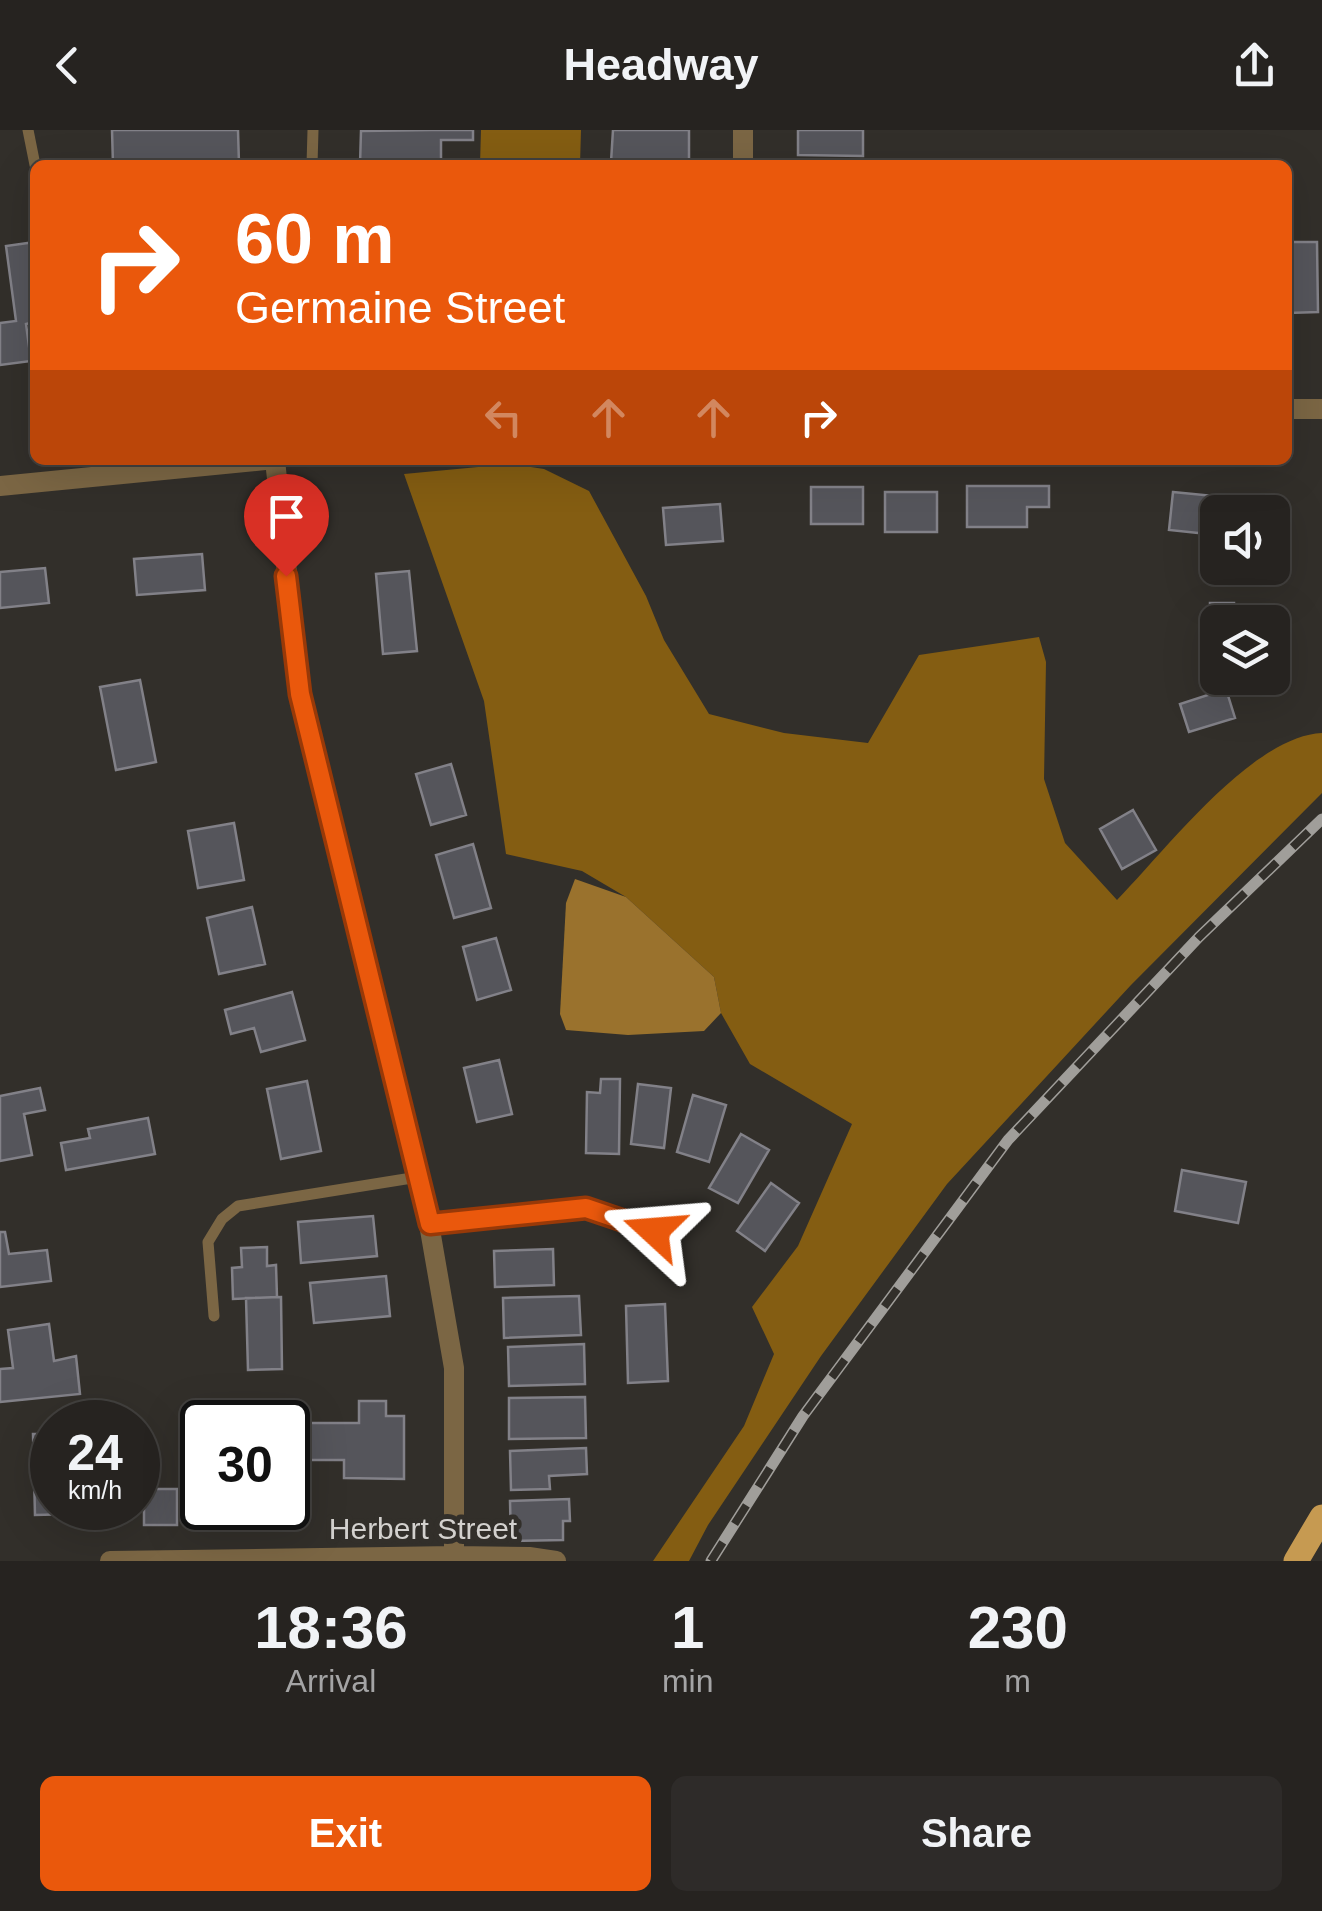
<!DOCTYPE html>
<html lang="en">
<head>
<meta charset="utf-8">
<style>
  :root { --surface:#262320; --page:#2e2b29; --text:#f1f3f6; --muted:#a4a4a5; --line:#42403e; --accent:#ea580c }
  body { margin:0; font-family:Arial,sans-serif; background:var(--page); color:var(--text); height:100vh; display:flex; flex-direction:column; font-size:38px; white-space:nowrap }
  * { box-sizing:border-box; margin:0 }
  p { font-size:32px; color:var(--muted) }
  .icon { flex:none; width:55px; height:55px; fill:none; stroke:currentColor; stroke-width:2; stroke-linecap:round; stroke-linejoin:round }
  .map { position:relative; height:1431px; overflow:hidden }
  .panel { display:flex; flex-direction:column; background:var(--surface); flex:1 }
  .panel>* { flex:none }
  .hud { position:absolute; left:30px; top:30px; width:1262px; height:305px; border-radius:15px; box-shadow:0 10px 40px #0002,0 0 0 2px var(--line); background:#ea580c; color:#fff; overflow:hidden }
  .fabs { position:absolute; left:1200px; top:365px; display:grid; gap:20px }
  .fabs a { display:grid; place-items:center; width:90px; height:90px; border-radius:15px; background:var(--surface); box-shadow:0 10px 40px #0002,0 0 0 2px var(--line); font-size:50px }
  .speed { position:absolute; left:30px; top:1270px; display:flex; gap:20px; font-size:50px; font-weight:700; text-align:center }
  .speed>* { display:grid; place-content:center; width:130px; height:130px; border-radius:50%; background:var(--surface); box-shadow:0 10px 40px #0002,0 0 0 2px var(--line); line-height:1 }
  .speed small { font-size:25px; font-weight:400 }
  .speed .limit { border:5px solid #111; border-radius:15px; background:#fff; color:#111 }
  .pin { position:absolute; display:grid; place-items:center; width:85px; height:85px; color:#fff; margin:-102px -42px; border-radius:50% 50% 50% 0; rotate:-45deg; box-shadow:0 0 10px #0007 }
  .pin .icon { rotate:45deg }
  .me { position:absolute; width:110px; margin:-55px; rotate:289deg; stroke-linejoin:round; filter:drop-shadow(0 0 8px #0008) }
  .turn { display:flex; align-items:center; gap:35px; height:210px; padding:0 40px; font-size:45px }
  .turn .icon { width:130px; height:130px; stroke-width:2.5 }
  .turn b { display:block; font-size:70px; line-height:85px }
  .lanes { display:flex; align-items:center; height:95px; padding:0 40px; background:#0003; justify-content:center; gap:50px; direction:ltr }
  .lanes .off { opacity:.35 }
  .eta { display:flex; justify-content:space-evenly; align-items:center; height:170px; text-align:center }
  .eta b { font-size:60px; font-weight:600; line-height:70px }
  .primary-button { display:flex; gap:20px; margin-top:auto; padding:20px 40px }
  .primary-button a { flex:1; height:115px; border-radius:15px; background:var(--accent); color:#fff; font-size:40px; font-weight:600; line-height:115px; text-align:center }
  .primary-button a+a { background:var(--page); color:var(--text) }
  header { display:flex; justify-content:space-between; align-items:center; height:130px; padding:0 40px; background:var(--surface); font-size:45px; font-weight:600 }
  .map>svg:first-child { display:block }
</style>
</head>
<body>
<header><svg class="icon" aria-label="back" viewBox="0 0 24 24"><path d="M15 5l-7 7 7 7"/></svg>Headway<svg class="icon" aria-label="share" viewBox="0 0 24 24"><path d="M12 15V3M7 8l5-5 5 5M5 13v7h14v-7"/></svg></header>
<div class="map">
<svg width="1322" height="1431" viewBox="0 0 1322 1431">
  <rect width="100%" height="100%" fill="#322f2a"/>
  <path fill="#845d12" d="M481 0H581L580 35H480Z
    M511 334 544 339 589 361 646 466 664 510 709 584 784 603 868 613 919 525 1039 507 1046 532 1044 649 1065 713 1117 770C1165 721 1252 606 1322 603V663L1131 855 947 1054 821 1226 708 1395 689 1431H653L744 1296 774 1224 752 1177 798 1116 852 994 750 934 721 883 714 847 626 767 582 741 506 724 484 571 404 344Z"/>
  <path fill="#9a722d" d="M575 749 626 767 714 847 721 883 704 901 628 905 566 900 560 884 566 773Z"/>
  <path fill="#55555b" stroke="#828188" stroke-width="2.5" d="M112 0H238L239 34 113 35Z
    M431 0H473V10H441V35H360L361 1Z
    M613 0H689V33L611 32Z
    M798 0H863V26L798 25Z
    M35 112V192L26 194 31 231 0 235V193L16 191 6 116Z
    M1288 112H1317L1318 182 1288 183Z
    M967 356H1049V377H1027V397H967Z
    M811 357H863V394H811Z
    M885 362H937V402H885Z
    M1173 362 1245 369 1243 382H1218V405L1169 400Z
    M720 374 723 411 666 415 663 378Z
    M202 424 205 460 137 465 134 429Z
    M45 438 49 473 0 478V442Z
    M409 441 417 521 383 524 376 444Z
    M1210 473H1234V492H1218V497H1210Z
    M140 550 156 632 116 640 100 557Z
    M1226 559 1235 588 1189 602 1180 574Z
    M451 634 466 685 431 695 416 644Z
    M1133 680 1156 720 1122 739 1100 699Z
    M234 693 244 750 198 758 188 701Z
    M473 714 491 778 454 788 436 725Z
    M252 777 265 834 219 844 207 788Z
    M496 808 511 860 477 870 463 817Z
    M292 862 305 910 261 922 254 898 231 904 225 880Z
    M499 930 512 984 477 992 464 938Z
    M601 949H620L619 1024 586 1023 587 962 600 963Z
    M307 951 321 1021 281 1029 267 959Z
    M638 954 671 958 664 1018 631 1014Z
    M40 958 45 980 24 984 32 1025 0 1031V966Z
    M693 965 726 975 709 1032 677 1022Z
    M148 988 155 1024 66 1040 61 1013 90 1008 88 999Z
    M741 1004 769 1020 738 1073 709 1058Z
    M1182 1040 1246 1052 1238 1093 1175 1081Z
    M771 1053 799 1073 765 1121 737 1101Z
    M373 1086 377 1126 301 1133 298 1092Z
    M0 1102H5L9 1124 47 1120 51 1151 0 1157Z
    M267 1117V1136L276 1135 277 1167 233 1169 232 1138 242 1137 241 1118Z
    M553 1119 554 1155 495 1157 494 1121Z
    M386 1146 390 1186 314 1193 310 1153Z
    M579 1166 581 1205 504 1208 503 1168Z
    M281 1167 282 1239 248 1240 246 1168Z
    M665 1174 668 1251 628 1253 626 1176Z
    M49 1194 54 1231 76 1226 80 1264 0 1272V1239L13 1238 8 1200Z
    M584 1214 585 1254 509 1256 508 1217Z
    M585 1267 586 1308 509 1309V1268Z
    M359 1271H386V1286H404V1349L344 1348V1330H303V1293H359Z
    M33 1304H52V1378H76V1384L35 1385Z
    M586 1318 587 1344 549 1346 550 1359 511 1360 510 1321Z
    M144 1359H177V1395H144Z
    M569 1369 570 1391H563V1410L511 1411 510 1371Z
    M229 1378H276V1384L250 1385V1395H230Z"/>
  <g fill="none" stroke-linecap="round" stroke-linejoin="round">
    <path stroke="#7b6644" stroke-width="11" d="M28 0 35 35
      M312 35 313 0
      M214 1186 208 1112 222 1089 238 1076 418 1047"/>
    <path stroke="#7b6644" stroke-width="20" d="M743 35V0
      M1288 279H1322
      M275 330 300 564 429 1094 454 1238V1426
      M0 356 265 330
      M429 1094 586 1077 654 1101
      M110 1431 454 1426 529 1427 556 1431"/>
    <path stroke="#c69a51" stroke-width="25" d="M1296 1431 1322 1387"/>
    <defs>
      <path id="rail" d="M711 1431 803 1286 1008 1010 1199 807 1322 689"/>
    </defs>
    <use href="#rail" stroke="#a09e9a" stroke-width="11"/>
    <use href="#rail" stroke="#322f2a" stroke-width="8" stroke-dasharray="22" stroke-linecap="butt"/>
  </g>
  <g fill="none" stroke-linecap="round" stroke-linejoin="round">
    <defs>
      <path id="route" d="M286 446 300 564 430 1094 586 1078 654 1101"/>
    </defs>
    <use href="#route" stroke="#983908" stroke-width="25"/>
    <use href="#route" stroke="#ea580c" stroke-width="18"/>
  </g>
  <g text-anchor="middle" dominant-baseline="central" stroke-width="10" stroke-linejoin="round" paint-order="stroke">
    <g font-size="30" fill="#d3d1ce" stroke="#322f2a">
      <text x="423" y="1398">Herbert Street</text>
    </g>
  </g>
</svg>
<div class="fabs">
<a><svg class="icon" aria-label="sound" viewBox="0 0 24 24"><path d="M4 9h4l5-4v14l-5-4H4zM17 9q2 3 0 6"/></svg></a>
<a><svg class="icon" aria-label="layers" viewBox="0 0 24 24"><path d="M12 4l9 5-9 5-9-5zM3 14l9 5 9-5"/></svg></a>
</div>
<div class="speed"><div>24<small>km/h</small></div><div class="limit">30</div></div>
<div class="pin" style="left:286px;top:446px;background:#d93025"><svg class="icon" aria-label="arrive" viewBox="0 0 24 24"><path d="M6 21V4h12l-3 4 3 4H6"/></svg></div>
<svg class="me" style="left:654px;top:1101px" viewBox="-20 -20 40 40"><path d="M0-17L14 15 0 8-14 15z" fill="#ea580c" stroke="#fff" stroke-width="4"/></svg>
<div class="hud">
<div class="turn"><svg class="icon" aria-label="right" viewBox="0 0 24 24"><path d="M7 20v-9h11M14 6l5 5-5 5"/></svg><div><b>60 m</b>Germaine Street</div></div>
<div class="lanes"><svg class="icon off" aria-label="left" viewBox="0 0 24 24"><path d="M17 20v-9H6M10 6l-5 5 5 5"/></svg><svg class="icon off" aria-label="ahead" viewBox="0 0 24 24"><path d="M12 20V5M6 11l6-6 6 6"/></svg><svg class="icon off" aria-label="ahead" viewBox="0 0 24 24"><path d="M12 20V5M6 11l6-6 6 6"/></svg><svg class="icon" aria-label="right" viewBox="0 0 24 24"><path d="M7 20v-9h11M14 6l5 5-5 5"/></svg></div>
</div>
</div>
<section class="panel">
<div class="eta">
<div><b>18:36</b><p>Arrival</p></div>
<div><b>1</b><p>min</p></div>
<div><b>230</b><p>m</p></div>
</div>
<div class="primary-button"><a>Exit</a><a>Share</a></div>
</section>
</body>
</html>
